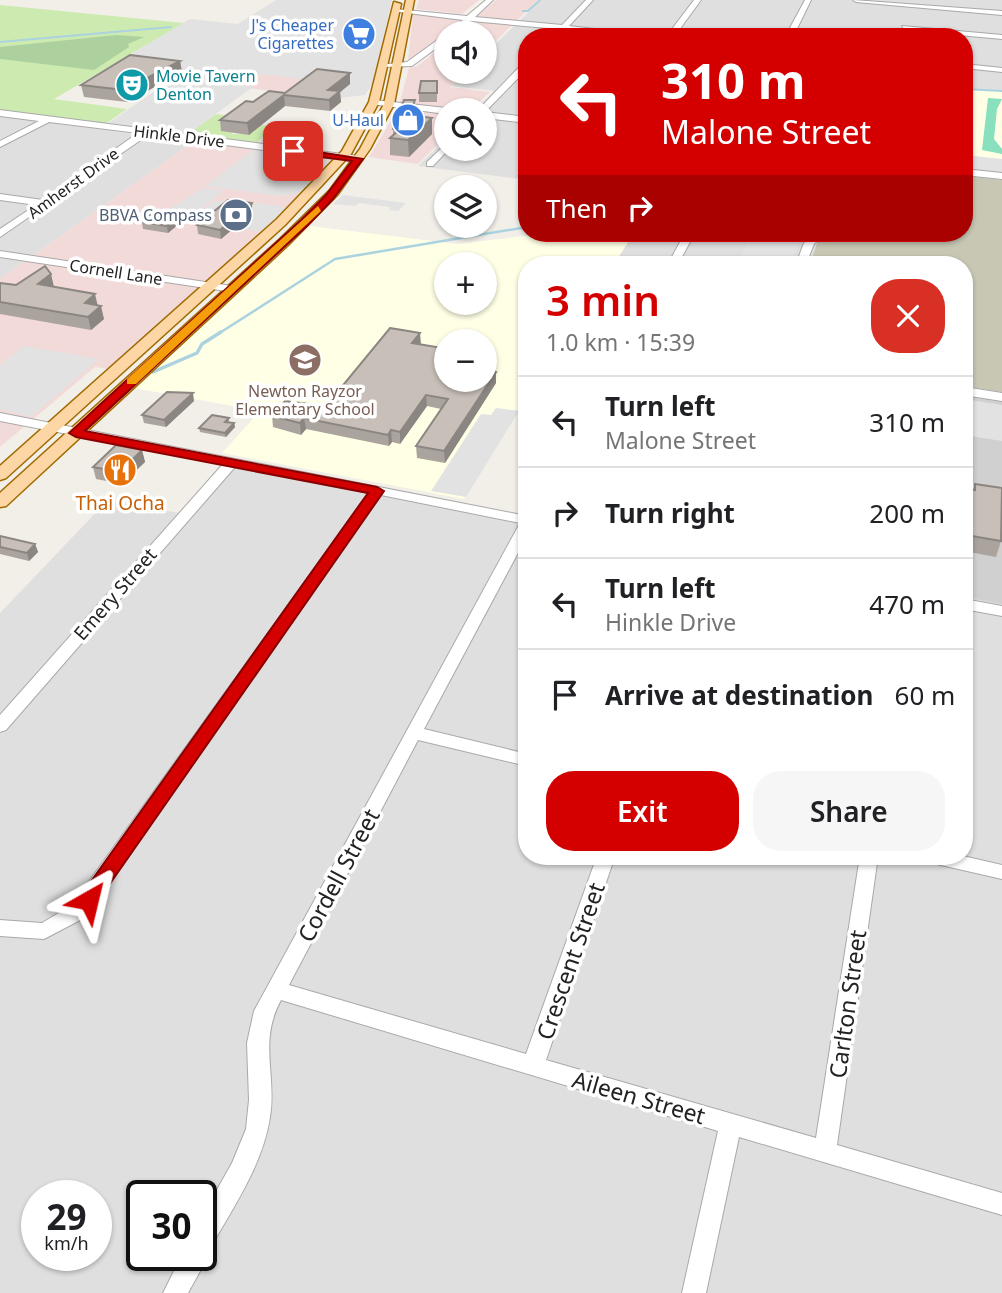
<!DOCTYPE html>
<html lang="en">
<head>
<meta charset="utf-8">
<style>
  :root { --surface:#fff; --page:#f6f6f6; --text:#202124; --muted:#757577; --line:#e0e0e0; --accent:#d40000 }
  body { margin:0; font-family:"Noto Sans",sans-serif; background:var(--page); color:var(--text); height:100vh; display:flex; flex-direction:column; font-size:26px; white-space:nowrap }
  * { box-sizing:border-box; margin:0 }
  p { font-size:23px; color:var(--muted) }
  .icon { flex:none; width:38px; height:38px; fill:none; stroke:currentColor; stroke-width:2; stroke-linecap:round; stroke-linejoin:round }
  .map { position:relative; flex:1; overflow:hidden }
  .drawer { position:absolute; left:518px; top:256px; width:455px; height:609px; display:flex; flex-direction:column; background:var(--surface); border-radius:28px; box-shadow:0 2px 5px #0004 }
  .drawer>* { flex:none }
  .banner { position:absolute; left:518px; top:28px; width:455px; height:214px; border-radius:28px; box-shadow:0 2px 5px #0004; background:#d40000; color:#fff; overflow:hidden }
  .fabs { position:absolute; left:434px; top:21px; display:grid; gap:14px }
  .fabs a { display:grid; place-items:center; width:63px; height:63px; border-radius:50%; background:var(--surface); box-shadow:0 2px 5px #0004; font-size:35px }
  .speed { position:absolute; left:21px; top:1180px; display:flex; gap:14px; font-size:35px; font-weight:700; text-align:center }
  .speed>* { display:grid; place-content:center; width:91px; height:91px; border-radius:50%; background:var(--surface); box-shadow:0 2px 5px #0004; line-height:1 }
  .speed small { font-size:18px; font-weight:400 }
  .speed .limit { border:4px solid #111; border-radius:10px; background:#fff; color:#111 }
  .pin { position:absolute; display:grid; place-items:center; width:60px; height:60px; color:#fff; margin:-30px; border-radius:14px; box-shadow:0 4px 10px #0006 }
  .me { position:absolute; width:77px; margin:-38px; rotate:37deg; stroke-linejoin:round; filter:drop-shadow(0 0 5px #0008) }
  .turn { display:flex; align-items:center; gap:24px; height:147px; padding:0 28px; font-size:32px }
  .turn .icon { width:91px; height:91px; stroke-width:2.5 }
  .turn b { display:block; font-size:49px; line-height:60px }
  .then { display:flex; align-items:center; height:66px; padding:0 28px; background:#0003; gap:14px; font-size:26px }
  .round { display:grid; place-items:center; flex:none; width:74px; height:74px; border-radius:28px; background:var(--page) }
  .summary { display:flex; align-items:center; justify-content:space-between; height:119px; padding:0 28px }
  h1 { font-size:42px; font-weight:600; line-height:52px; color:var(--accent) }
  .action { display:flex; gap:14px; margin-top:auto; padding:14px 28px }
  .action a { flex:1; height:80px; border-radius:28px; background:var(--accent); color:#fff; font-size:28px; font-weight:600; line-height:80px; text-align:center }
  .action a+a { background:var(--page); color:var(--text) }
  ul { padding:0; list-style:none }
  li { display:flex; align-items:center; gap:21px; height:91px; padding:0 28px; border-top:2px solid var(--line) }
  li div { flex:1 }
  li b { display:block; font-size:26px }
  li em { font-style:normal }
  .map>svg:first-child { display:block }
</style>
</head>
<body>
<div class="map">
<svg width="1002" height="1293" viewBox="0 0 1002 1293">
  <rect width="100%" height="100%" fill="#f2efe9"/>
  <path fill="#e0dfdf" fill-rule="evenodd" d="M541 0H1002V1293H0V613L107 501 186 514 231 463 527 520V856H964V264H614L634 233H964V37H527V180L418 166 446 139V149H485V110H475L494 91 451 86 466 72H485V54ZM37 1195H96V1255H37ZM142 1195H201V1255H142Z
    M0 116 193 142 0 279Z"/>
  <path fill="#f2dad9" d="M419 0H479L462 14 416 9Z
    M496 0H538L516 21 476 17Z
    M419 14 463 18 413 59H408L413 15Z
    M474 19 514 23 485 52V33H457Z
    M342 37 385 41 377 80 346 79 294 94 185 80Z
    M446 42V72H464L450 87 490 92 471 110H446V136L418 164 369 157 398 109 409 68 418 66Z
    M193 142 304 154 335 161 279 217 109 369 95 367 0 447V279Z"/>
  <path fill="#ffffe5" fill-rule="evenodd" d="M964 89 1002 91V176L964 172Z
    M310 226 457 244 552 233H634L614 264H527V405H522L464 499 222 453 260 411 134 388ZM446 264H485V303H446ZM446 341H485V380H446Z"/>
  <path fill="#d0d0d0" d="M964 396 1002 402V604L964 597Z"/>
  <path fill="#c7c7b4" d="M964 176 1002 180V392L964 386V264H810L818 241 829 233H964Z"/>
  <path fill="#cdebb0" d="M0 5 184 23 54 99 127 109 104 125 0 111Z
    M216 114 229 116 232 134H249L262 125 276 126 256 143 188 134Z"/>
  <path fill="#add19e" d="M116 35 144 37 128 44 129 47 94 70 0 59V47Z"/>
  <path fill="#88e0be" d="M988 98 1002 99 997 109 994 139 1002 149V154L982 150Z"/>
  <path fill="#e2e2e2" d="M276 0H392L373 83 365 95 340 98 312 80 223 70 206 82 253 87 188 134 107 124 181 73 115 64 190 19 238 24Z
    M253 150 328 160 318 178 299 193 280 196 205 186Z
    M964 155 1002 159V173L964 169Z
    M204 188 223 191 187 220 167 217 165 211Z
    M343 195 406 203 398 211 389 210 390 207 359 203 355 206 333 204Z
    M232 199 289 208 264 232 201 223 197 219 198 214 212 202Z
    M751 233H802L790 264 739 260Z
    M24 346 99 359 31 417 0 409V365Z
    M964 399 1002 405V441L964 435Z
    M496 408 519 411 466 497 431 491 481 414 491 415Z"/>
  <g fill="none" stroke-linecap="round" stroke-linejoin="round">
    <path stroke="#aad3df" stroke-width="2" d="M523 11H528L540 0
      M0 42 171 27
      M964 89 1002 91"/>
    <path stroke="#aad3df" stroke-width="2.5" d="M218 334 335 259 527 227"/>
    <path stroke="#aad3df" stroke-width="3.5" d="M153 372 197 353 202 344 221 332"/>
    <defs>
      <path id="minor" d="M486 0H493L475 17 562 25 586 0H593L569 26 664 37H635L565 30 558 35 554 33 558 29 471 21 456 33H449L463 20 392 11 395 9 467 16Z
        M694 0H701L674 37H666Z
        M805 0H811L793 37H785Z
        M853 0 1002 11V15L856 2Z
        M902 26 1002 35V39L905 30Z
        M443 36H446V41L412 66 383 67 379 65 407 62Z
        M524 62H527V69L485 112 478 110Z
        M964 64 1002 68V72L964 68Z
        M374 100 446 108 450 110H446V114L371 104V100Z
        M0 110 358 156 363 159 358 162 148 135 0 237V229L36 205 0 200V194L43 200 138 133 49 122 0 147V141L39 121 0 116Z
        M485 112 527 117V123L485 118Z
        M446 144V149H449L433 166H427V162Z
        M964 169 1002 173V179L964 175Z
        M685 233H695L678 264H668Z
        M814 233H825L814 244 806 264H796L804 243Z
        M0 251 232 286 237 289 232 292 0 257Z
        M964 387 1002 393V401L964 395Z
        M0 413 527 516V536L424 729 527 754V766L418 740 289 985 526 1054 597 856H615L546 1060 816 1138 860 856H878L837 1145 1002 1193V1215L739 1137 706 1293H682L718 1131 281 1000C258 1042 277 1075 270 1117 263 1165 232 1209 209 1250L206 1252 204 1264 188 1293H163L182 1255H201V1218L232 1163 246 1129 249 1100 247 1043 254 1011 520 523 381 495 86 917 44 939 0 936V920L42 923 72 905 369 493 235 467 6 730 0 732V715L223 464 0 421Z
        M964 599 1002 606V616L964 609Z
        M923 856H963L1002 865V879L932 863 925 861Z"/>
      <path id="major" d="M406 0H414L394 104 370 149 338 194 288 245 6 506 0 507V493L280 239 330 190 360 149 384 104Z
        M394 2 401 4 379 102 351 154 285 225 6 478 0 480V466L277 219 342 151 369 102Z"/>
    </defs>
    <use href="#minor" stroke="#a9a9a9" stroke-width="2"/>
    <use href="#major" stroke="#a06b00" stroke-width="3"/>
    <use href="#minor" fill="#fff" fill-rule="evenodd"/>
    <use href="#major" fill="#fcd6a4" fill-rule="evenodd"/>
  </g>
  <path fill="#aba49e" d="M180 61 182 72 127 102 84 97 81 85Z
    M437 81V102H419V93Z
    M350 84 340 92 341 102 330 111 285 106 249 135 221 131 220 120 285 93Z
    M415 100V116L432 118V134L409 157 390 155V138L393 135V129Z
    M253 212 252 213 221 239 198 234 197 225Z
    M179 216 180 223 168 233 143 229 142 222Z
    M0 283 16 285 54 287 98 305 104 319 91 330 0 314Z
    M421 344 446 380 496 383 445 463 417 458 416 446 441 409 427 406 400 444 392 442 389 446 306 429 301 435 273 427 272 416 326 406Z
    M194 401 166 427 144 423 142 415Z
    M229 418V422L234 423 235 427 226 437 200 432 199 428Z
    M142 450 145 462 122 484 96 479 93 467Z
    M975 484 1001 541 996 557 964 551 965 523 964 522V488L974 490Z
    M0 536 35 544 38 552 29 561 0 554Z"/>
  <path fill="#8b8681" d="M180 61 182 72 127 102 124 90Z
    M350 73V84L340 92 341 102 330 111 328 90Z
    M284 95 285 106 249 135 247 123Z
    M415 100V116L409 115Z
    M432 118V134L409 157 408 140Z
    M252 203V213L221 239 220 230Z
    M179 216 180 223 168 233 167 226Z
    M51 274 54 287 38 284Z
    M95 294 98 307 85 303Z
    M101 306 104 319 91 330 88 317Z
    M420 333 421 344 412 343Z
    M496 372V383L445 463 444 451Z
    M193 393 194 401 166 427 164 420Z
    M426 395 427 406 400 444V432Z
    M304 418 306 429 301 435 300 423Z
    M234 423 235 427 226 437 225 433Z
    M391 430 392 442 389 446 388 435Z
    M142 450 145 462 122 484 120 472Z
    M35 544 38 552 29 561 27 553Z"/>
  <path fill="#c7bfb8" stroke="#8b8681" stroke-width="2" d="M130 55 180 61 124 90 81 85Z
    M317 69 350 73 328 90 340 91 329 100 284 95 247 123 220 120 246 101 253 102 269 91 285 93Z
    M421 81H437V93H419Z
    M404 100H415L409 115 432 118 408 140 390 138 399 130 393 129Z
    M228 200 252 203 251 205 220 230 197 225Z
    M154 212 179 216 167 226 142 222Z
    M45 266 51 274 38 284 95 294 85 303 101 306 88 317 0 302V283L16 285Z
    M390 328 420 333 412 343 442 348 446 342V380H485V369L496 372 444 451 416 446 448 399 426 395 400 432 391 430 388 435 304 418 300 423 272 416 285 401 326 406Z
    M167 392 193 393 164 420 142 415Z
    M212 415 229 418 225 422 234 423 225 433 199 428Z
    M116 445 142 450 120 472 93 467Z
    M975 484 1002 488 1001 541 966 535 970 507 964 506V488L975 490Z
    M0 536 35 544 27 553 0 547Z"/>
  <path fill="#d40000" stroke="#8a0000" stroke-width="2" d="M293 148 363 159 333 199 308 225 85 431 377 487 384 491 95 905H82L79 900 82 894 368 493 76 437 69 433 301 220 326 195 352 161 290 153Z"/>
  <path fill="#f59e0b" d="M318 206 321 211 136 384H127V379Z"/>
  <defs>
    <symbol id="supermarket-disc" viewBox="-11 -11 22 22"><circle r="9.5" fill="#3f7fe0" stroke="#fff"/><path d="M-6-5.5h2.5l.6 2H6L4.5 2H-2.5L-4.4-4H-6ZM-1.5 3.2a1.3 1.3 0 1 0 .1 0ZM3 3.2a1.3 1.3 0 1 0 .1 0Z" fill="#fff"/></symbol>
    <symbol id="theatre-disc" viewBox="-11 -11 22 22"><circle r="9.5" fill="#0f9aa8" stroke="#fff"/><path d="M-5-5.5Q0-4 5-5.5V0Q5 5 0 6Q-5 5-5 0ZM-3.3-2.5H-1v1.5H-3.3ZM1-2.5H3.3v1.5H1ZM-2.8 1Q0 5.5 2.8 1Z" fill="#fff"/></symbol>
    <symbol id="shop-disc" viewBox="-11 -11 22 22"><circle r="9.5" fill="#3f7fe0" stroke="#fff"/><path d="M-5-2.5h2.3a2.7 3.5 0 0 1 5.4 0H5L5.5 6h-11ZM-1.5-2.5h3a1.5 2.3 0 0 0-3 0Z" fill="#fff"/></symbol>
    <symbol id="bank-disc" viewBox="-11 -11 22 22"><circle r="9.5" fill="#5c6f8a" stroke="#fff"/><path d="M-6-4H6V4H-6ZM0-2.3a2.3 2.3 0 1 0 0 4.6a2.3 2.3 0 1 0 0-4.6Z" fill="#fff"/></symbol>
    <symbol id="school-disc" viewBox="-11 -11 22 22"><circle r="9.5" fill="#8d6e63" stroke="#fff"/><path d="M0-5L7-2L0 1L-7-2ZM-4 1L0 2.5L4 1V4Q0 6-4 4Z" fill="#fff"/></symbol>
    <symbol id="restaurant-disc" viewBox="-11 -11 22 22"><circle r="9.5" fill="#e8710a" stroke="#fff"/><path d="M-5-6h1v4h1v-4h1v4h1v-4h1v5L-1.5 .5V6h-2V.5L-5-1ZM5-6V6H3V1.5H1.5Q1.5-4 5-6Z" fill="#fff"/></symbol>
  </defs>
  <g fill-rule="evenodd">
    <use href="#supermarket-disc" x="340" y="15" width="38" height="38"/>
    <use href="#theatre-disc" x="113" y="66" width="38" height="38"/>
    <use href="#shop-disc" x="389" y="101" width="38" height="38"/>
    <use href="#bank-disc" x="217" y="196" width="38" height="38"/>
    <use href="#school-disc" x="286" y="341" width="38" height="38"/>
    <use href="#restaurant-disc" x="101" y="451" width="38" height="38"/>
  </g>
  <g text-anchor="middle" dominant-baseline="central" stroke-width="7" stroke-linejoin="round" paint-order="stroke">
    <g font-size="16" fill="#366cbe" stroke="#fff" text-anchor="end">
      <text x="334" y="25">J's Cheaper<tspan x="334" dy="18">Cigarettes</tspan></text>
      <text x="384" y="120">U-Haul</text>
    </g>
    <g font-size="16" fill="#0d838f" stroke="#fff" text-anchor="start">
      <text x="156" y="76">Movie Tavern<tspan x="156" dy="18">Denton</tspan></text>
    </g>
    <g font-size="16" fill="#222" stroke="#fff">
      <text transform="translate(179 136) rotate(7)">Hinkle Drive</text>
      <text transform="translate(73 183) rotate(-36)">Amherst Drive</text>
      <text transform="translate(116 272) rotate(9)">Cornell Lane</text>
    </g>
    <g font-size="16" fill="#4e5e75" stroke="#fff" text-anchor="end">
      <text x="212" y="215">BBVA Compass</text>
    </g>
    <g font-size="16" fill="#785e54" stroke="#fff">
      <text x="305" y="391">Newton Rayzor<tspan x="305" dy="18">Elementary School</tspan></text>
    </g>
    <g font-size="19" fill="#c56008" stroke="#fff">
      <text x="120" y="503">Thai Ocha</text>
    </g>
    <g font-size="19" fill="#222" stroke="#fff">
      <text transform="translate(115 594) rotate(-49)">Emery Street</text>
    </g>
    <g font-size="23" fill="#222" stroke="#fff">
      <text transform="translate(338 875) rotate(-62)">Cordell Street</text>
      <text transform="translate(570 961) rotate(-71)">Crescent Street</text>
      <text transform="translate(847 1004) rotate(-82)">Carlton Street</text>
      <text transform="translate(639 1097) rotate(16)">Aileen Street</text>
    </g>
  </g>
</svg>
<div class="fabs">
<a><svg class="icon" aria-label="sound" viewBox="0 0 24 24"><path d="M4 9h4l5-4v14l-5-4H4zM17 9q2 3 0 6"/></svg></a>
<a><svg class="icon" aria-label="search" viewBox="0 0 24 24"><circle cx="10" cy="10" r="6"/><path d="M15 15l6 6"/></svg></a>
<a><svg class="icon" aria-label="layers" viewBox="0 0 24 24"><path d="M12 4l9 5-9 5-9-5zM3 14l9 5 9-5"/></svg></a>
<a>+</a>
<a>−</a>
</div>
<div class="speed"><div>29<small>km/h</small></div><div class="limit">30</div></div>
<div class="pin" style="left:293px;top:151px;background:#d93025"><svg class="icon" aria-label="arrive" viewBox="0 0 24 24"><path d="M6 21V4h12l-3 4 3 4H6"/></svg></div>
<svg class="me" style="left:89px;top:900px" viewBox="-20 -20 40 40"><path d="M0-17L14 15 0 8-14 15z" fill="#d40000" stroke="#fff" stroke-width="4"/></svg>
<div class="banner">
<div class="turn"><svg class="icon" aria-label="left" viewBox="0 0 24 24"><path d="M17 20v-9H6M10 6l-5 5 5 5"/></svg><div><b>310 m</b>Malone Street</div></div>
<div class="then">Then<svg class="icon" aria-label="right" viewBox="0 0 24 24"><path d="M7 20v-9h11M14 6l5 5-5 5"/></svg></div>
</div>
<section class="drawer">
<div class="summary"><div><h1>3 min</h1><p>1.0 km · 15:39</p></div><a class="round" style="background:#d93025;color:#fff"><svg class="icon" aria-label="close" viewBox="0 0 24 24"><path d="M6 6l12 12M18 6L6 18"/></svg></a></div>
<ul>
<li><svg class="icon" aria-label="left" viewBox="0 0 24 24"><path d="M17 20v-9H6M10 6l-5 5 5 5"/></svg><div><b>Turn left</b><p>Malone Street</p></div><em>310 m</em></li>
<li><svg class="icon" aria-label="right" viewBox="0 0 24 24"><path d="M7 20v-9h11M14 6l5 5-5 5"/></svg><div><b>Turn right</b></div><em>200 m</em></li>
<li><svg class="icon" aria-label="left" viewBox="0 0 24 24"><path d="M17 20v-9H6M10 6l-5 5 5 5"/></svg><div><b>Turn left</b><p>Hinkle Drive</p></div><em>470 m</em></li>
<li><svg class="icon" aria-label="arrive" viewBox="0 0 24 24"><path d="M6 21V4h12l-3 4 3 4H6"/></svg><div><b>Arrive at destination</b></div><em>60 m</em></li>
</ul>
<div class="action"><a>Exit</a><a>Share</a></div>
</section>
</div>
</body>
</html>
